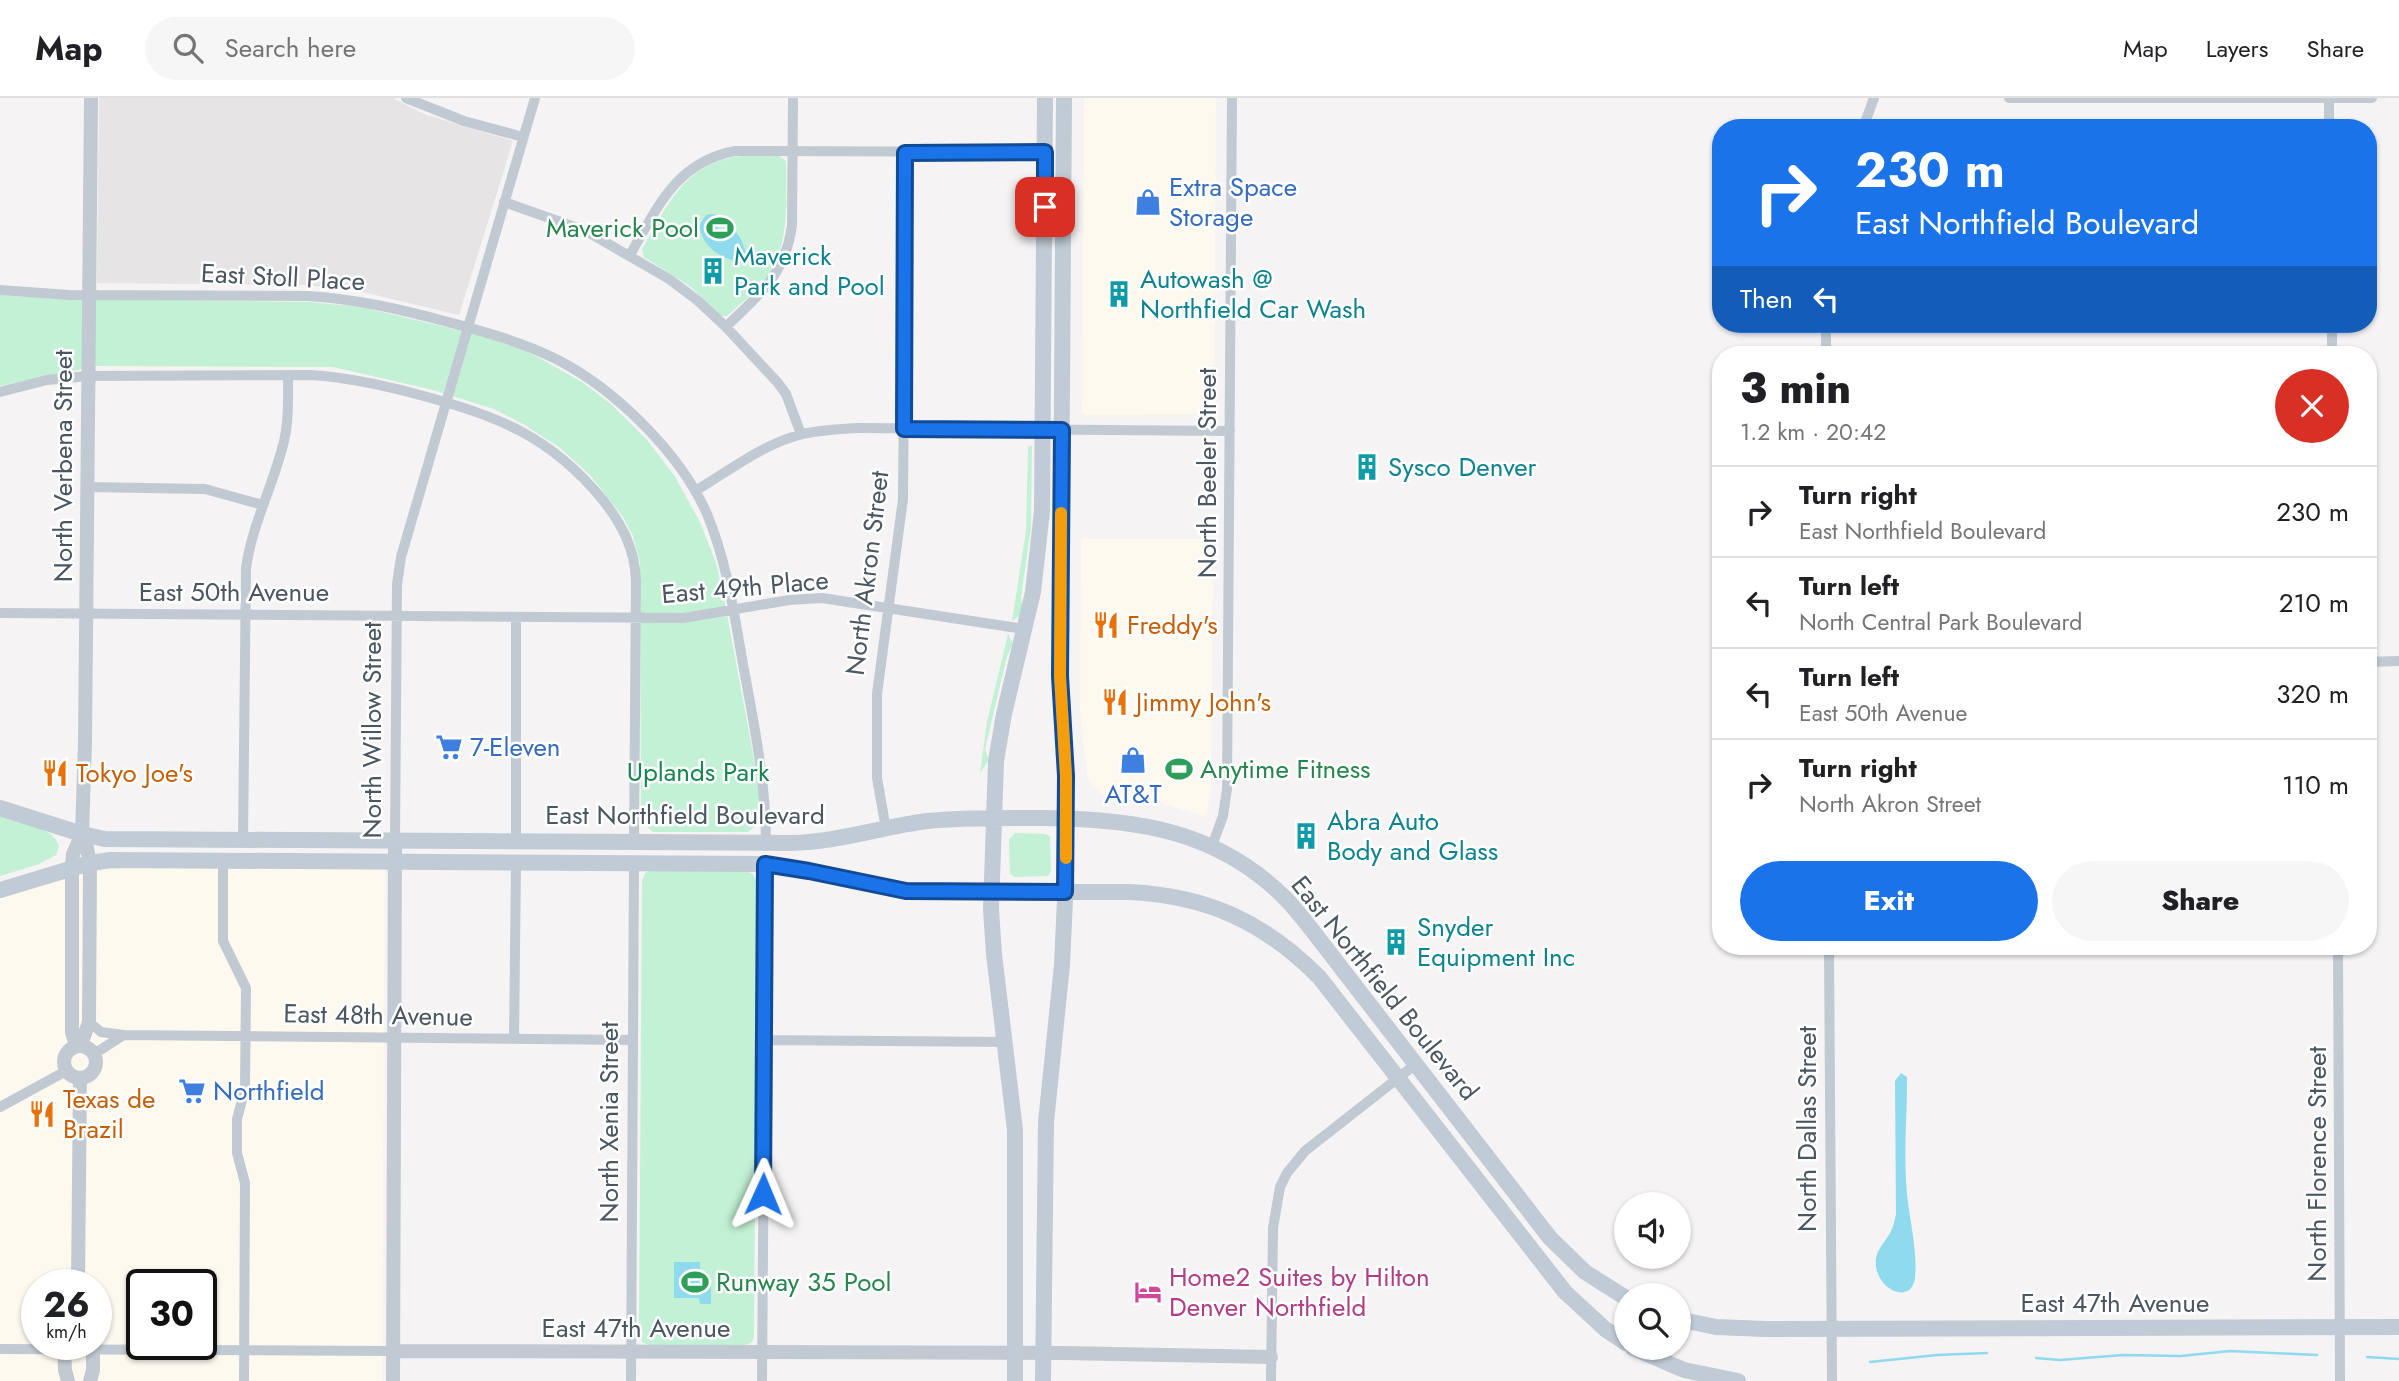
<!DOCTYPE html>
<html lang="en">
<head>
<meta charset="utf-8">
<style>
  :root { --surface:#fff; --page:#f6f6f6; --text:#202124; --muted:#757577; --line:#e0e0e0; --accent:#1a73e8 }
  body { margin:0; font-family:Jost,sans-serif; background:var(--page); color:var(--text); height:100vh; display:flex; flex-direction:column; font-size:26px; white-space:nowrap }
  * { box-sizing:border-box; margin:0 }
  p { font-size:23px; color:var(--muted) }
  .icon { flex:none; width:38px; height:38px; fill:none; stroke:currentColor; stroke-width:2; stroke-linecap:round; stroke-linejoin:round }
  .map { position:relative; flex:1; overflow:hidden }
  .panel { position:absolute; left:1712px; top:248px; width:665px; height:609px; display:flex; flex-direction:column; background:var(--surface); border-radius:28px; box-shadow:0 2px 5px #0004 }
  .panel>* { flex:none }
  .top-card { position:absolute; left:1712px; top:21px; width:665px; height:214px; border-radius:28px; box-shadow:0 2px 5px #0004; background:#1a73e8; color:#fff; overflow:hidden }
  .fabs { position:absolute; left:1614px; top:1094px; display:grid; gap:14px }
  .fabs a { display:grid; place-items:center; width:77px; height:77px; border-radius:50%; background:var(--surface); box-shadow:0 2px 5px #0004; font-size:35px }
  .speed { position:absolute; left:21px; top:1171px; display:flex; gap:14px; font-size:35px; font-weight:700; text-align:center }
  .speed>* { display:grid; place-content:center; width:91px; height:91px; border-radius:50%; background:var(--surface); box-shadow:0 2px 5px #0004; line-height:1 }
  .speed small { font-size:18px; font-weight:400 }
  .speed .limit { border:4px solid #111; border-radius:10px; background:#fff; color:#111 }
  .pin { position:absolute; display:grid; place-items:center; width:60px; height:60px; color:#fff; margin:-30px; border-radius:14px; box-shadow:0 4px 10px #0006 }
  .me { position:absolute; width:77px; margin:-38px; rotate:1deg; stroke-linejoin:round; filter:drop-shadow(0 0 5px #0008) }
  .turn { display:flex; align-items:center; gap:24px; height:147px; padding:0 28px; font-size:32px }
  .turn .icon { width:91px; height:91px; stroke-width:2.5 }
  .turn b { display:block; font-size:49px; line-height:60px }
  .then { display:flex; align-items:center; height:66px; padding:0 28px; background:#0003; gap:14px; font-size:26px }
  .round { display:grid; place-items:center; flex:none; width:74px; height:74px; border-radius:37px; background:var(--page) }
  .summary { display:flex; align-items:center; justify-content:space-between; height:119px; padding:0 28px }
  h1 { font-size:42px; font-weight:800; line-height:52px }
  .primary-button { display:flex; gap:14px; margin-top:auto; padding:14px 28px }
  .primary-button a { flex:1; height:80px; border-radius:42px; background:var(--accent); color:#fff; font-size:28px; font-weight:800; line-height:80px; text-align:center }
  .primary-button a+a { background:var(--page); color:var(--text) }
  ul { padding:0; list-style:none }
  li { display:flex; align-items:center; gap:21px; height:91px; padding:0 28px; border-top:2px solid var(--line) }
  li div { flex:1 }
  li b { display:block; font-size:26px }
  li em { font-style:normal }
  header { display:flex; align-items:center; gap:42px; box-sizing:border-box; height:98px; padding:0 35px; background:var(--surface); border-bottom:2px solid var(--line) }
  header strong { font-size:33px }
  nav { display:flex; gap:38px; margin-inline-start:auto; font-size:24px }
  .search { width:490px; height:63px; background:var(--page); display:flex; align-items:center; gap:18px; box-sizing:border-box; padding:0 24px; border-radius:38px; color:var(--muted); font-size:26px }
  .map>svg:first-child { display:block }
</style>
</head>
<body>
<header>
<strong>Map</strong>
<div class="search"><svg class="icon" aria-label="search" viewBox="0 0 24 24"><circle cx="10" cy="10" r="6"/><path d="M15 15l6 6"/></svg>Search here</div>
<nav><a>Map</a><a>Layers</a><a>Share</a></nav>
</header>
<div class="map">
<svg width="2399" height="1283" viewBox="0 0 2399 1283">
  <rect width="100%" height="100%" fill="#f5f3f3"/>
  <path fill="#fdf9ef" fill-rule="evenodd" d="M1084 0H1216L1214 310 1212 316 1086 317 1082 315Z
    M1081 441H1213L1211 695 1206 719 1159 704 1104 697 1093 689 1088 682 1080 614Z
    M125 770 385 771 382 1283H0V800L75 776ZM37 1186H96V1246H37ZM142 1186H201V1246H142Z"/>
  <path fill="#e6e4e5" d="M99 0H393L424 16 513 43 459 217 350 191 303 187 97 185Z"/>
  <path fill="#c3f1d5" d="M741 58H779L786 63C786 105 791 150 763 184 752 196 739 207 727 218H721L691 189 644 159 642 151C668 107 684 65 741 58Z
    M0 197 75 202 111 201 310 204 361 209 479 237 525 252 582 284 611 306 647 342 674 377 700 424 716 465 724 500 759 688V725L748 734H653L641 723 640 465 633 438 623 419 590 377 559 349 523 326 494 311 433 292 333 269 97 268 0 288Z
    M1032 348 1031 429 1021 499 1022 508 1019 518 1012 523 1026 433 1028 349Z
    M1008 536 1013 546 1007 558 985 651 989 662 980 675 987 624Z
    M0 717C18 722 53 728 59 748L56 757 39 766 0 778Z
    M1015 735 1045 736 1050 738 1051 773 1048 778 1015 779 1010 776 1009 741Z
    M653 771 744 772 753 776 757 785 754 1240 751 1245 745 1247H648L642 1244 639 1237 642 783 645 775Z"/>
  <path fill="#90daee" d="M712 116 721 118 717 135 732 128 741 141 747 157 735 163C717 158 703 148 699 128L706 117Z
    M1901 975 1907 979V985C1907 1017 1904 1050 1906 1082 1907 1114 1918 1148 1915 1180 1911 1209 1872 1190 1876 1160 1878 1149 1888 1141 1892 1131 1894 1126 1895 1121 1896 1116L1895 983Z
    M674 1164H700V1183H711V1206H700L699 1200H674Z"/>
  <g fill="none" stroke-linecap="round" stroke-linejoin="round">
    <path stroke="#90daee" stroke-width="2.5" d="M2367 1259 2399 1261
      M2036 1260 2060 1262 2123 1257 2181 1258 2230 1253 2317 1257
      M1870 1264 1937 1257 1987 1255"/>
    <path stroke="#c1cad2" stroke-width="10" d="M406 0 464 23 523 39
      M2009 0H2372
      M2329 0V30
      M1863 30 1874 0
      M504 104 586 133 669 181 697 202 726 229 778 285 786 296 801 336
      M630 157C657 110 676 64 735 53L1045 54
      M0 192 69 197 307 198C356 201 400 211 448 224 485 234 523 244 558 262 616 292 681 356 707 416 727 464 734 515 743 566 754 626 766 684 766 745
      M1826 226V257
      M2332 226V257
      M726 229C760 195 785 178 792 127L793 0
      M0 294 47 282 88 278 310 277C348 279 383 287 420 297 497 318 549 337 602 401 622 426 635 451 636 483L634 743
      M87 389 205 391 263 407
      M695 393C729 373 764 345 803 336 821 332 840 331 858 330L1230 333
      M0 515 684 520 789 502 822 500 1024 531
      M2368 564 2399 563
      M886 731 877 680V596L903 401 906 55
      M243 741 246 470C252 426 274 386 284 343 289 322 288 299 288 277
      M395 742 397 486 401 459 535 0
      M516 742V519
      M1212 748 1223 718 1227 691 1232 0
      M223 763V843L246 890 245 991 237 1021V1055L245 1085 244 1283
      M1829 849 1832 1283
      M2338 849 2340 1283
      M89 924 101 934 124 937 632 942
      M514 941 516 765
      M764 942 1005 944
      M94 956 122 938
      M0 1009 66 973
      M0 1251 393 1253
      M631 1283 634 766
      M762 1283 766 766
      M1271 1283 1273 1130 1280 1089 1287 1075 1305 1053 1416 966"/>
    <path stroke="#c1cad2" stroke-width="14" d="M81 947 89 924 90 765 86 745 82 736
      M64 964a16 16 0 1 1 32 0a16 16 0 1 1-32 0Z
      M76 948 72 934V770L73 756 82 736 85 644 91 0
      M78 1186 80 980
      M64 1246 65 1272 68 1283
      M393 1253 1063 1255 1271 1259
      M90 1283 93 1272V1246
      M393 1283 395 742"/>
    <path stroke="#c1cbd6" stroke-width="16" d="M0 710 82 736 105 741 791 745C838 744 881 729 927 723 966 719 1006 720 1044 720 1136 721 1217 732 1285 800 1299 814 1310 830 1322 845L1550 1140 1585 1174 1626 1200
      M0 792 90 765 111 762 766 766 809 773 906 793 1130 794C1208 798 1264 824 1319 879L1565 1194 1605 1231 1626 1245
      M1678 1221 1716 1229 1765 1231 2399 1229
      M1633 1250 1684 1272 1738 1283
      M1015 1283V1032L994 856 991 812 996 663 1004 616 1033 494 1042 413 1045 0
      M1043 1283 1046 1024 1062 867 1066 780V678L1060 577 1064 0"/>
  </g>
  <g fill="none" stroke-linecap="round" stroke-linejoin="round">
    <defs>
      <path id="route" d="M763 1096 765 766 809 773 906 793 1065 794 1066 678 1060 578 1062 332 904 331 905 55 1045 54V109"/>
    </defs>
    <use href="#route" stroke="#114b97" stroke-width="18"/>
    <use href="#route" stroke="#1a73e8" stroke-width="12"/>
    <path stroke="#f59e0b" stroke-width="12" d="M1061 415 1060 578 1066 678V760"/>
  </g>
  <defs>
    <symbol id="shop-bare" viewBox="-9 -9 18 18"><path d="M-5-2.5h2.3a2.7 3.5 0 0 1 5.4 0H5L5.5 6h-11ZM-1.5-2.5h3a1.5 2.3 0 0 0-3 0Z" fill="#3f7fe0" stroke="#fff" stroke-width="2.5" paint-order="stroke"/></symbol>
    <symbol id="stadium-bare" viewBox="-9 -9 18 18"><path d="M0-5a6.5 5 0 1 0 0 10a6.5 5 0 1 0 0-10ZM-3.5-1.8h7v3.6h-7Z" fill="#2e9e5b" stroke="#fff" stroke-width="2.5" paint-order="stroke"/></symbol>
    <symbol id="building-bare" viewBox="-9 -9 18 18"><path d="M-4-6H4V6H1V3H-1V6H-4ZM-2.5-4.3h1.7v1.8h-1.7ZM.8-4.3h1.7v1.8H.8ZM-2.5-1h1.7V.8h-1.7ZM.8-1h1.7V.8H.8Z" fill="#0f9aa8" stroke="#fff" stroke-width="2.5" paint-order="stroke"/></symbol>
    <symbol id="restaurant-bare" viewBox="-9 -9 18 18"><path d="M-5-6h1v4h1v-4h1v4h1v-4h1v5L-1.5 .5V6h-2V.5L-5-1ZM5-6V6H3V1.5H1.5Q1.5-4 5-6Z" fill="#e8710a" stroke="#fff" stroke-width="2.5" paint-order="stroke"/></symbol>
    <symbol id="supermarket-bare" viewBox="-9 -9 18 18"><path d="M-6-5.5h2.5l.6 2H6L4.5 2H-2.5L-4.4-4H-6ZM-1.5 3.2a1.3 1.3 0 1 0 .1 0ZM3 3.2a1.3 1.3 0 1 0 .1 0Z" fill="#3f7fe0" stroke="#fff" stroke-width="2.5" paint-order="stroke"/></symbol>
    <symbol id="hotel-bare" viewBox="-9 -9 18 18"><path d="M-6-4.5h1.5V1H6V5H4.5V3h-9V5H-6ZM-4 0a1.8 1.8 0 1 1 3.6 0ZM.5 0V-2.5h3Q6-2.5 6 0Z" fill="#d1479c" stroke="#fff" stroke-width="2.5" paint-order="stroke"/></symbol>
  </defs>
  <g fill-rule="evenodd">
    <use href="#shop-bare" x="1129" y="85" width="38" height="38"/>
    <use href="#stadium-bare" x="701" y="111" width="38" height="38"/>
    <use href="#building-bare" x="694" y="154" width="38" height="38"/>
    <use href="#building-bare" x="1100" y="177" width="38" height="38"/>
    <use href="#building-bare" x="1348" y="350" width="38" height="38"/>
    <use href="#restaurant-bare" x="1087" y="508" width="38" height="38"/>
    <use href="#restaurant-bare" x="1096" y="585" width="38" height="38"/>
    <use href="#supermarket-bare" x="430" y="630" width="38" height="38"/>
    <use href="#shop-bare" x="1114" y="643" width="38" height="38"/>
    <use href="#stadium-bare" x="1160" y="652" width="38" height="38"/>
    <use href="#restaurant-bare" x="36" y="656" width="38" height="38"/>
    <use href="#building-bare" x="1287" y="719" width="38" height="38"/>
    <use href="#building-bare" x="1377" y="825" width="38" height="38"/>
    <use href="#supermarket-bare" x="173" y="974" width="38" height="38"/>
    <use href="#restaurant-bare" x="23" y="997" width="38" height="38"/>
    <use href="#stadium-bare" x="676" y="1165" width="38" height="38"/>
    <use href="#hotel-bare" x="1129" y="1175" width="38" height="38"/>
  </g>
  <g text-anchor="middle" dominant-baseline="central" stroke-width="5" stroke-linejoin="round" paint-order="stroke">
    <g font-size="26" fill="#366cbe" stroke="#fff" text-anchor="start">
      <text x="1169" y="89">Extra Space<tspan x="1169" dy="30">Storage</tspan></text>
      <text x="470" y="649">7-Eleven</text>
      <text x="1133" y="696" text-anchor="middle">AT&amp;T</text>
      <text x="213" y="993">Northfield</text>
    </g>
    <g font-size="26" fill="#27864d" stroke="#fff" text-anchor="start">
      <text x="699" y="130" text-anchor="end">Maverick Pool</text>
      <text x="1200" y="671">Anytime Fitness</text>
      <text x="716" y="1184">Runway 35 Pool</text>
    </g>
    <g font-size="26" fill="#0d838f" stroke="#fff" text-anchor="start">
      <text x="734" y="158">Maverick<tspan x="734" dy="30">Park and Pool</tspan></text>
      <text x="1140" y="181">Autowash @<tspan x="1140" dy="30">Northfield Car Wash</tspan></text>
      <text x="1388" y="369">Sysco Denver</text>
      <text x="1327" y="723">Abra Auto<tspan x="1327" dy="30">Body and Glass</tspan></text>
      <text x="1417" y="829">Snyder<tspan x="1417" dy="30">Equipment Inc</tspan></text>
    </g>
    <g font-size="26" fill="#4a5661" stroke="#fff">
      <text transform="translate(283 179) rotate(3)">East Stoll Place</text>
      <text transform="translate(63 368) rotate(-90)">North Verbena Street</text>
      <text transform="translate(1207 375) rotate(-90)">North Beeler Street</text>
      <text transform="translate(867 475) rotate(-83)">North Akron Street</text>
      <text transform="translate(745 489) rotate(-5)">East 49th Place</text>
      <text x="234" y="494">East 50th Avenue</text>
      <text transform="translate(372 632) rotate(-90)">North Willow Street</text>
      <text x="685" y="717">East Northfield Boulevard</text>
      <text transform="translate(1385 890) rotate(51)">East Northfield Boulevard</text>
      <text transform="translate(378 917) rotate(1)">East 48th Avenue</text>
      <text transform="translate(609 1024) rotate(-90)">North Xenia Street</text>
      <text transform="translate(1807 1031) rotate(-90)">North Dallas Street</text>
      <text transform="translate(2317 1066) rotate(-90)">North Florence Street</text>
      <text x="2115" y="1205">East 47th Avenue</text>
      <text x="636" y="1230">East 47th Avenue</text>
    </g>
    <g font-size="26" fill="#c56008" stroke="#fff" text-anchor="start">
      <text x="1127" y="527">Freddy's</text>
      <text x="1136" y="604">Jimmy John's</text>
      <text x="76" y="675">Tokyo Joe's</text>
      <text x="63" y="1001">Texas de<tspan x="63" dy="30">Brazil</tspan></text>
    </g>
    <g font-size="26" fill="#17864f" stroke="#fff">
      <text x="698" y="674">Uplands Park</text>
    </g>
    <g font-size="26" fill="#b23c85" stroke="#fff" text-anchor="start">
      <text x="1169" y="1179">Home2 Suites by Hilton<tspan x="1169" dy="30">Denver Northfield</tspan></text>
    </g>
  </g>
</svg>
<div class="fabs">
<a><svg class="icon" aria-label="sound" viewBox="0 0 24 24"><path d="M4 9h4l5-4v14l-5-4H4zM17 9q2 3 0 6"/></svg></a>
<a><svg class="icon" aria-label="search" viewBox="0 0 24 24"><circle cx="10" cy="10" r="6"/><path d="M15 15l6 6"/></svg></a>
</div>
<div class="speed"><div>26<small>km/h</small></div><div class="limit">30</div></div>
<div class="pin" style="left:1045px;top:109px;background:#d93025"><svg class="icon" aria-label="arrive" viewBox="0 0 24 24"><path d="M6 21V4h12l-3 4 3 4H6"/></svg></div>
<svg class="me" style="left:763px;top:1096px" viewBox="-20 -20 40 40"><path d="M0-17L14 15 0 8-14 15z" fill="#1a73e8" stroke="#fff" stroke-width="4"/></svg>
<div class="top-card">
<div class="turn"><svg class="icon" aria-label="right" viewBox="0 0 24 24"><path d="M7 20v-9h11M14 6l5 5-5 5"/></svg><div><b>230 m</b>East Northfield Boulevard</div></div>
<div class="then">Then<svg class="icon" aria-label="left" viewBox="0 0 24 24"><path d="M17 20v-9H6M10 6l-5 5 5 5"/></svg></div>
</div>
<section class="panel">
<div class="summary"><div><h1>3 min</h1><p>1.2 km · 20:42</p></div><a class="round" style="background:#d93025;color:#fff"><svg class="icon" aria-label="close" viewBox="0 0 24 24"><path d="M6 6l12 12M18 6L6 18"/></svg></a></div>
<ul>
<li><svg class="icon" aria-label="right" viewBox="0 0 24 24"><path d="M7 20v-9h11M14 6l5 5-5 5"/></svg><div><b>Turn right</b><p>East Northfield Boulevard</p></div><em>230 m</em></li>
<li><svg class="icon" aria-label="left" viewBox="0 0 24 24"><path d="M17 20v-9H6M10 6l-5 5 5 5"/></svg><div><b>Turn left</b><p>North Central Park Boulevard</p></div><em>210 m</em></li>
<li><svg class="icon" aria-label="left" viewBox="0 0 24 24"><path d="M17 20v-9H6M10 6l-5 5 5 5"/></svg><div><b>Turn left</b><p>East 50th Avenue</p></div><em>320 m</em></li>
<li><svg class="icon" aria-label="right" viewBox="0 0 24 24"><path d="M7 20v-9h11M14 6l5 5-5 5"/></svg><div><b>Turn right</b><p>North Akron Street</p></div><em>110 m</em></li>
</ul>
<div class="primary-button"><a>Exit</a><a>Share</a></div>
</section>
</div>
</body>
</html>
